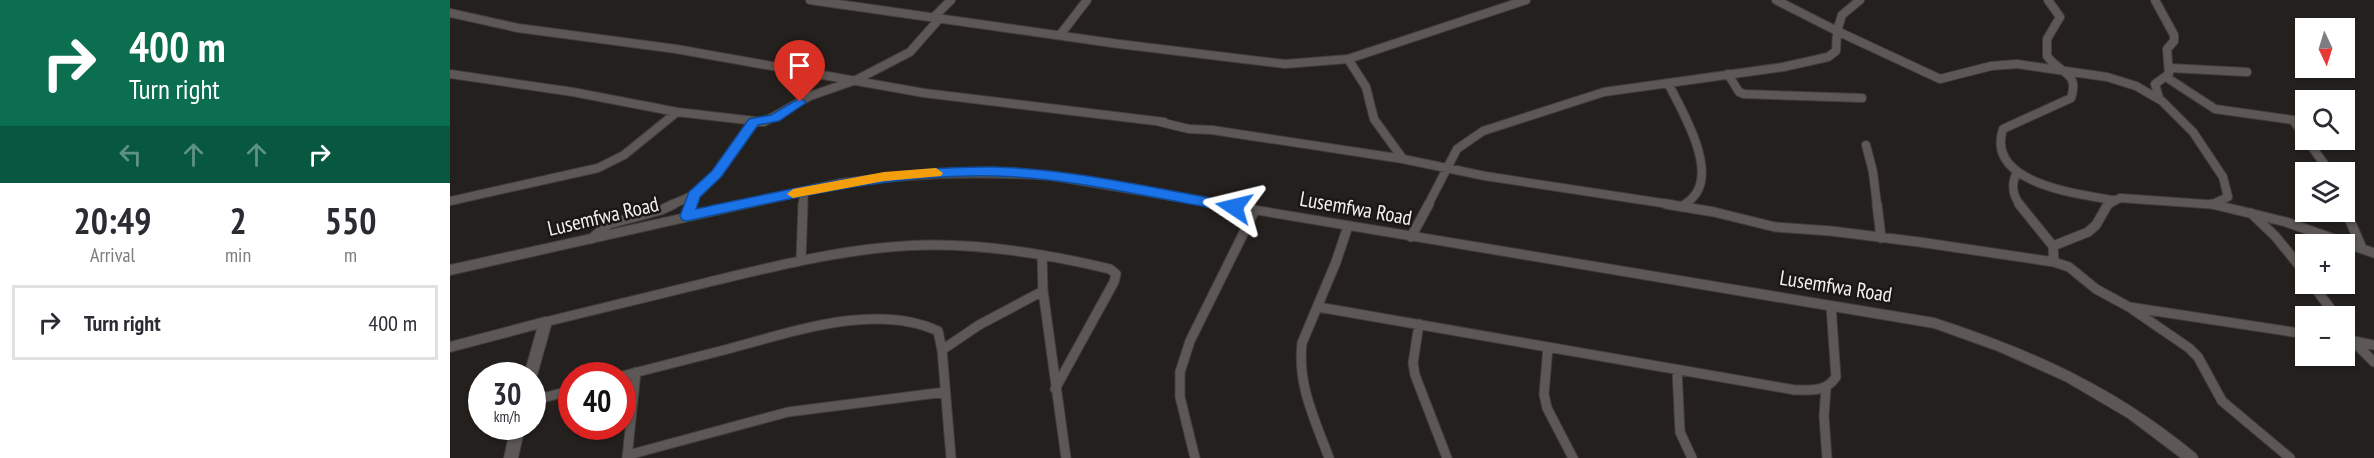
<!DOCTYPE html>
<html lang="en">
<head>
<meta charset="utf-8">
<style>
  :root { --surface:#fff; --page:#f2f2f3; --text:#2b2b33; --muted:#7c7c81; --line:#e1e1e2 }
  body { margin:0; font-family:"PT Sans Narrow",sans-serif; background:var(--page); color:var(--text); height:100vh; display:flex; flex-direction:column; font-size:22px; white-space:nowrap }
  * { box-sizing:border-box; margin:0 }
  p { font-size:20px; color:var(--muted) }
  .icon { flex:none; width:33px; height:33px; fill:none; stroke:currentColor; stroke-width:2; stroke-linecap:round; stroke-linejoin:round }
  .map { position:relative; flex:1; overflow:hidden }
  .details { display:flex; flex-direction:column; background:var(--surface); width:450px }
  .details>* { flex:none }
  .banner { background:#0b6e4f; color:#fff; overflow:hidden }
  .needle { width:39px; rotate:176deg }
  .buttons { position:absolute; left:1845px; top:18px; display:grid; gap:12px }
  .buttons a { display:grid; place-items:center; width:60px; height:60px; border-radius:0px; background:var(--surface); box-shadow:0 2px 4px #0004; font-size:30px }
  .speed { position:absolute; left:18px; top:362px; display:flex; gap:12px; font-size:30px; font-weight:700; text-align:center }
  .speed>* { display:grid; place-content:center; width:78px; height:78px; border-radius:50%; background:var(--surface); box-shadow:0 2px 4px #0004; line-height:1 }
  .speed small { font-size:15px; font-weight:400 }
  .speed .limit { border:9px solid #d22; background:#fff; color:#111 }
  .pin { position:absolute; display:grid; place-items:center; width:51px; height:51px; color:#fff; margin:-62px -26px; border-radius:50% 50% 50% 0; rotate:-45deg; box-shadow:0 0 6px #0007 }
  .pin .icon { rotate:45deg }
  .me { position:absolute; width:66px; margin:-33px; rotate:280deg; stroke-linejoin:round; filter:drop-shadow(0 0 4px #0008) }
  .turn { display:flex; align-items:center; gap:21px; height:126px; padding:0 30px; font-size:27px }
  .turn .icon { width:78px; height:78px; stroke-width:2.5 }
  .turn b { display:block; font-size:42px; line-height:51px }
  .lanes { display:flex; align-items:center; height:57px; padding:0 30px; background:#0003; justify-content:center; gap:30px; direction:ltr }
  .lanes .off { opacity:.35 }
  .eta { display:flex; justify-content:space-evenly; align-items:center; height:102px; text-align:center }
  .eta b { font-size:36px; font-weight:700; line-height:42px }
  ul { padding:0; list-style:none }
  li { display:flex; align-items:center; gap:18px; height:75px; margin:0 12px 9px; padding:0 18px; border:3px solid var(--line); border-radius:0px }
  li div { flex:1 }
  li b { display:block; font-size:22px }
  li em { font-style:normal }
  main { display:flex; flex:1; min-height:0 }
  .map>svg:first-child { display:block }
</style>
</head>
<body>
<main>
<section class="details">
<div class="banner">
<div class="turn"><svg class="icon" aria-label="right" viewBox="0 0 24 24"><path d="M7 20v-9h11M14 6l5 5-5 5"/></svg><div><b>400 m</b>Turn right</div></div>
<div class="lanes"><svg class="icon off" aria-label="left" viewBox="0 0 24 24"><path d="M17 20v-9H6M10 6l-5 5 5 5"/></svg><svg class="icon off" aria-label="ahead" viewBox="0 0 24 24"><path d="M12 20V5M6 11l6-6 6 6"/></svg><svg class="icon off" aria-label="ahead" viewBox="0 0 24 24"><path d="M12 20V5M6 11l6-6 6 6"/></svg><svg class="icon" aria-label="right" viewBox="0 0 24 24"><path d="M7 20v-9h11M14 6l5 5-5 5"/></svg></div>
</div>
<div class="eta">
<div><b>20:49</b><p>Arrival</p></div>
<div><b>2</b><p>min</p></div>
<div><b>550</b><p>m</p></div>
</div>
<ul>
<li><svg class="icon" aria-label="right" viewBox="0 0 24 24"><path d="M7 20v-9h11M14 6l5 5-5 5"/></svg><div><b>Turn right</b></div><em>400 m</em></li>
</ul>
</section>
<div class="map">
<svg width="1924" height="458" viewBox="0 0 1924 458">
  <rect width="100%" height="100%" fill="#24201e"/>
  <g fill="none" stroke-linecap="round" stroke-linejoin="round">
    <defs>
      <path id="street-far1" d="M360 0 669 44 835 64 898 59 1076 0
        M1410 0 1392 15 1387 31 1490 79 1541 66 1567 64 1657 77 1686 86 1712 101 1743 132 1773 177 1778 197 1763 204
        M1598 0 1610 17 1597 39V56C1610 74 1630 72 1621 98L1553 129C1535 183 1627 194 1663 200
        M1705 0 1724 35V41L1717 49 1719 74 1705 84 1709 98
        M0 13 68 28 226 49 474 93 714 122
        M484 17 501 0
        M610 35 637 0
        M898 59 916 87 924 119 953 159
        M1720 68 1797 72
        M0 74 123 92 227 112 314 122 360 96 406 80 460 52 490 18
        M1278 74 1289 92 1294 94 1412 98
        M1716 77 1765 109 1843 120 1856 138
        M1218 83C1231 109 1261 159 1249 188 1246 195 1240 201 1234 205
        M710 122 739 129 762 130 953 159 1035 176 1225 205
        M1857 140 1880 172
        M1416 145 1423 172 1427 205
        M1567 172C1561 184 1562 194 1570 205
        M0 201 148 168 174 155 227 112
        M221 205 244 195
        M241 205 244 195 267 174 303 122
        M353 205 354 191
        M978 205 1007 149 1033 131 1154 92 1333 67 1378 57 1386 51 1387 31 1326 0
        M1657 205 1670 198 1769 205"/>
      <path id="street" d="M1216 204 1264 212 1325 227 1381 231 1469 242 1604 262 1603 246 1638 232 1646 225 1658 204
        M1427 204 1431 238
        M1569 204 1603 246
        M1762 204 1836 222 1924 253
        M1232 207 1236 204
        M1894 207 1912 248
        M1801 213 1825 236 1856 274
        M237 216 241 204
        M961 237 979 204
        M141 239 159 224 211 210 224 204
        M592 256 593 291 616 458
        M351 259 353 204
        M1604 262 1619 267 1646 289 1679 307 1856 334
        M1862 284 1886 316
        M868 307 1345 390C1361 390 1376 392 1386 377L1381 306
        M1682 309 1739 348 1748 357 1772 401 1840 458
        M95 322C148 309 202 296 255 283 329 265 403 246 479 245 540 244 601 255 660 269L666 274 664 282 605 389
        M969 324 963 363 965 375 997 458
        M1894 328 1902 340 1924 362
        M1894 339 1924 345
        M1098 347 1094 394 1097 408 1123 458
        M492 350 529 325 593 291
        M1227 370 1230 432 1242 458
        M172 376C207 367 243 358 278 349 342 332 426 302 488 331L492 350 501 458
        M1376 388 1374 416 1377 458
        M82 401 122 390
        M178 455 338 412 495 392
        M177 458 186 372
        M745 458 730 397V372L740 341 805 210
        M879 458C865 420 847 384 852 343L886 262 898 226"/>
      <path id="secondary" d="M495 169H548L601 172 1484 318C1583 350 1665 387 1746 454L1748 458H1731L1678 418 1615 381 1548 351 1484 328 601 180C530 175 460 177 390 187L0 275V265L390 179 443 173Z
        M95 317 100 318 102 322 86 379 82 380V375H74L87 329 0 352V342Z
        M61 426H75L68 458H54Z"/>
    </defs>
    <use href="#street-far1" stroke="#403d3b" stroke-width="10"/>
    <use href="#street" stroke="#403d3b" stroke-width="11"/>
    <use href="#secondary" stroke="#403d3b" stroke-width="2"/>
    <use href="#street-far1" stroke="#5d5855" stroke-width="8"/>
    <use href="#street" stroke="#5d5855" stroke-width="9"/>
    <use href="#secondary" fill="#5d5855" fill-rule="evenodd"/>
  </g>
  <path fill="#1a73e8" stroke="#114b97" stroke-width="1.5" d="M350 98 356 102 354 104 329 121 308 125 271 177 250 197 246 209C345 188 443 165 546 167 623 169 707 189 784 202L791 207 784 212C707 199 623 178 546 176 440 173 339 199 237 221L232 220 230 216 239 192 262 171 299 119 321 115Z"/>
  <path fill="#f59e0b" d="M486 168 493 173 491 176 434 181 343 198 337 194 343 189 434 172Z"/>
  <g text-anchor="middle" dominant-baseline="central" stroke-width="5" stroke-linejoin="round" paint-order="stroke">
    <g font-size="21" fill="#f3f0ee" stroke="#1b1715">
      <text transform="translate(906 208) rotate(10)">Lusemfwa Road</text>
      <text transform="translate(153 216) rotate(-13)">Lusemfwa Road</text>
      <text transform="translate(1386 286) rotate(9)">Lusemfwa Road</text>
    </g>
  </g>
</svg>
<div class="buttons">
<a><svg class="needle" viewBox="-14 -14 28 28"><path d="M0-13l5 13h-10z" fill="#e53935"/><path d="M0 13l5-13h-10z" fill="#7c7c81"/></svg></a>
<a><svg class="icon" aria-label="search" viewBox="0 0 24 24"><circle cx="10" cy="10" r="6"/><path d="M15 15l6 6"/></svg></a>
<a><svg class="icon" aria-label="layers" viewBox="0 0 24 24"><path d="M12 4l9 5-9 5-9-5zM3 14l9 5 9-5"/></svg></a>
<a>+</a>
<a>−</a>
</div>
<div class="speed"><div>30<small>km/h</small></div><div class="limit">40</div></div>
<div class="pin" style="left:350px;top:102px;background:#d93025"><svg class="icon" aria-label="arrive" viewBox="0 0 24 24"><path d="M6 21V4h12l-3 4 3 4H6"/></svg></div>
<svg class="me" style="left:784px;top:207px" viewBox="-20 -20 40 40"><path d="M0-17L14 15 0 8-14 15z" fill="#1a73e8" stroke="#fff" stroke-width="4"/></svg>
</div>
</main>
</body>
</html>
